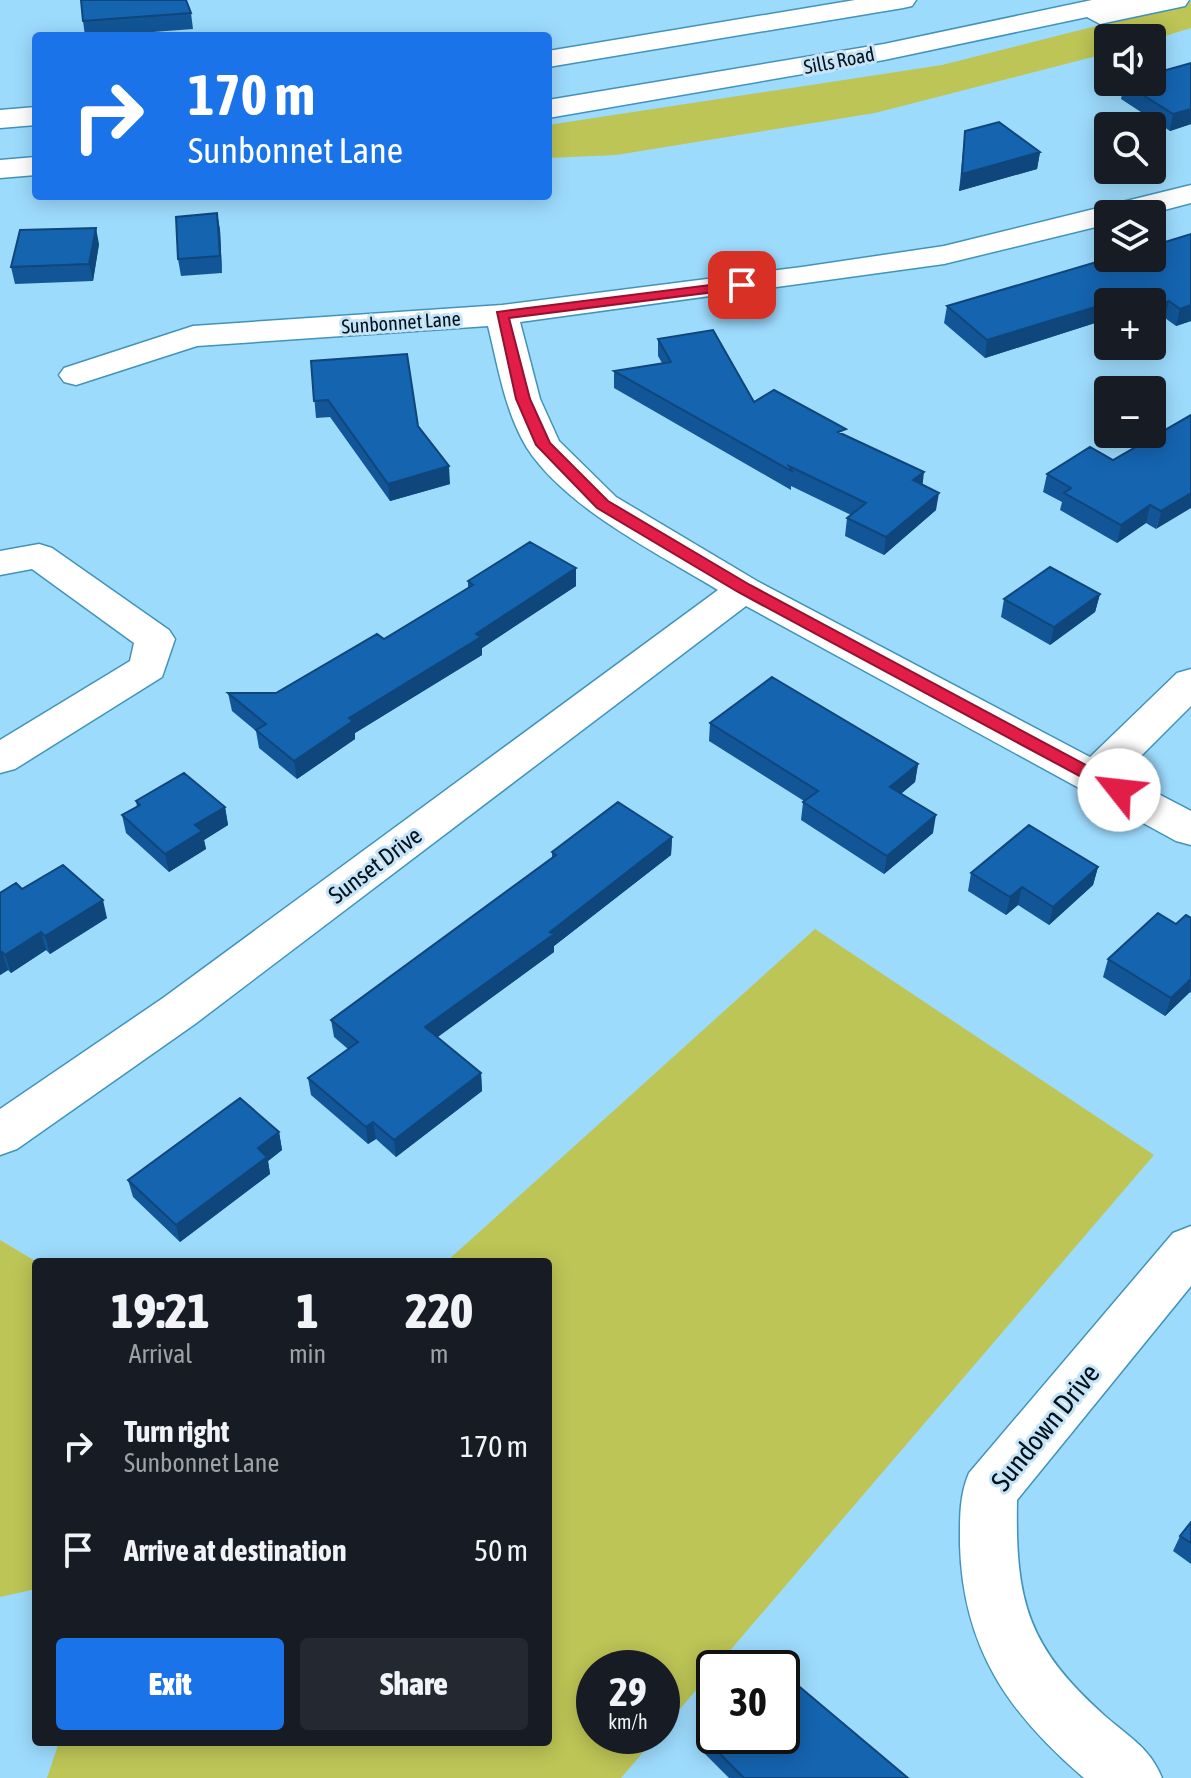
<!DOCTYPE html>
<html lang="en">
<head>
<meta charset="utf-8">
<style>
  :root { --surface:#171b24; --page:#242831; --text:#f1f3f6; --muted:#9ea1a6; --accent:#1a73e8 }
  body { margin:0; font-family:"Asap Condensed",sans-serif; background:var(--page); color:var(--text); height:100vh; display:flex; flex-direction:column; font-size:30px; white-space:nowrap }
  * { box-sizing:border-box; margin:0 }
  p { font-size:26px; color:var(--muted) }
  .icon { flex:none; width:44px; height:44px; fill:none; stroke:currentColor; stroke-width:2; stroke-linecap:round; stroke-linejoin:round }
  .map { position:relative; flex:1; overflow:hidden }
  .side { position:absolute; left:32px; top:1258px; width:520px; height:488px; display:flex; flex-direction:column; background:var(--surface); border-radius:8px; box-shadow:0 4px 20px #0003 }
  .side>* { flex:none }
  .banner { position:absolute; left:32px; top:32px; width:520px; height:168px; border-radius:8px; box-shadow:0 4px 20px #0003; background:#1a73e8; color:#fff; overflow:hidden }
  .controls { position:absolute; left:1094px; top:24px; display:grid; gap:16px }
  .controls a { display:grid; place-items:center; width:72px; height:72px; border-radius:8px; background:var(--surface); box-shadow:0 4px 20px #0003; font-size:40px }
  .speed { position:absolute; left:576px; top:1650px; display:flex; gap:16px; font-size:40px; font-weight:700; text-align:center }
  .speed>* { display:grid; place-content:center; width:104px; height:104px; border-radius:50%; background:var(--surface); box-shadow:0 4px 20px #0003; line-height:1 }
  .speed small { font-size:20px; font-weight:400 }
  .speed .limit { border:4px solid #111; border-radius:12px; background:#fff; color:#111 }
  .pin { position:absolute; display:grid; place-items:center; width:68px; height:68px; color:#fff; margin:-34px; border-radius:16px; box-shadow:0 4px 12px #0006 }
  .me { position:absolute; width:88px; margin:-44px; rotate:299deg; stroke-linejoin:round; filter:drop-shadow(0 0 6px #0008) }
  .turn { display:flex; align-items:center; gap:28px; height:168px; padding:0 24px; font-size:36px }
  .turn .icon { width:104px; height:104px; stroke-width:2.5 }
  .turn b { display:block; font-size:56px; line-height:68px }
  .eta { display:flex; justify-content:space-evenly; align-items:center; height:136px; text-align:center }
  .eta b { font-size:48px; font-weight:800; line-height:56px }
  .primary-button { display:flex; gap:16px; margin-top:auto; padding:16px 24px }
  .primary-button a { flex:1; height:92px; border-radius:8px; background:var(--accent); color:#fff; font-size:32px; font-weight:800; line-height:92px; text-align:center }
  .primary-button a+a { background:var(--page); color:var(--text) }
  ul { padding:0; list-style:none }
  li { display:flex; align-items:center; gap:24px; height:104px; padding:0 24px }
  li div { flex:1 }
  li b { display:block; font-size:30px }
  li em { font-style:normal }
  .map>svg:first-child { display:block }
</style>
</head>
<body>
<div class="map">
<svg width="1191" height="1778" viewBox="0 0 1191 1778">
  <rect width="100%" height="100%" fill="#9ddbfd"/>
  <path fill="#bdc556" d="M1191 2V28L1152 40 1108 38V53L875 113 616 155 548 158V125L942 65Z
    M815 929 1154 1155 662 1730V1668H594V1736H657L621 1778H47L59 1742H548V1262H446Z
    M0 1240 37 1262 36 1589 0 1597Z"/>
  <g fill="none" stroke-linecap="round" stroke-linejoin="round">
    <defs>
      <path id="minor" d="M1191 185V203L1149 214H1108V224L944 264 520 322 540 399 559 441 616 497 757 581 1090 757 1177 673 1191 669V706L1122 775 1191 811V845L1176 841 746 606 195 1024 17 1149 0 1155V1109L163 998 718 590C657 553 566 508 527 448 505 412 498 366 488 326L197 346 76 385 64 382 59 375 64 368 193 326 502 305 802 267 944 246Z
        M39 544 52 548 169 630 175 639 162 677 15 769 0 773V740L130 661 134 643 32 569 0 575V551Z
        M1191 1226V1286L1017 1500C1015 1602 1028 1647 1105 1716 1129 1737 1150 1748 1162 1778H1084C1008 1713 963 1648 960 1545 960 1520 959 1496 969 1473L1173 1233Z"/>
      <path id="major" d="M855 0H916L912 6 903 8 548 67V51Z
        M1092 0H1189L1185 6 1100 24 1087 17 884 60 548 118V100L884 44Z
        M36 107V125L0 128V110Z
        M36 157V175L0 178V160Z"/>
    </defs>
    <use href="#minor" stroke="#4293ba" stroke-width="3"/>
    <use href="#major" stroke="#4293ba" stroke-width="3"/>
    <use href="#minor" fill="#fff" fill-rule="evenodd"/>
    <use href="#major" fill="#fff" fill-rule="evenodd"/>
  </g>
  <path fill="#125697" d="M191 13 193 29 100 36H85L83 21Z
    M1191 63V124L1170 131 1121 99 1124 83Z
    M965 131 1040 152 1037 169 959 191Z
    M217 213 220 230 222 273 181 276 178 259Z
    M99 244 93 281 15 284 11 267Z
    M1152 258 1191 321 1176 326 1165 318 1108 302V334L1095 323 985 358 944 323 947 306Z
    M658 339 754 402 845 435 922 485 936 510 884 555 845 536 847 518 851 515 791 486V490L614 388V371L662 363 658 356Z
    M311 361 418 426 450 484 390 501 330 417 316 418Z
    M1191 415 1156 529 1146 523 1117 543 1060 510 1062 502 1043 492 1047 474 1113 460Z
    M468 581 576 586 482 648V655L355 733V739L297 779 259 748 256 731 232 711 228 693H276L384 639 468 588Z
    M1100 594 1095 612 1050 645 1001 617 1004 599Z
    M710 723 918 764 915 782 901 794 933 833 884 874 801 820 803 802 804 801 709 741Z
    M136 801 225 807 228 825 204 840 206 849 169 872 126 833 122 815 137 807Z
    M672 837 671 855 554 946V952L437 1037 481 1073 482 1091 396 1157 376 1139 368 1144 311 1095 308 1078 348 1049 334 1037 331 1020 552 858V852Z
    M1098 867 1093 885 1049 925 1018 905 1006 915 968 891 971 873Z
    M22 889 107 918 50 954 46 950 11 973 8 970 0 975V893Z
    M1191 918V993L1190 992 1165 1016 1103 977 1108 959 1176 924Z
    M279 1132 282 1150 268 1161 270 1174 180 1242 133 1197 128 1180Z
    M1191 1522V1564L1173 1551 1180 1536Z
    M705 1739 908 1778H729L704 1753Z"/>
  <path fill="#0f467b" d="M1191 109V124L1170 131 1173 114Z
    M1040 152 1037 169 959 191 962 174Z
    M217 213 220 230 222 273 220 256Z
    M96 228 99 244 93 281 89 264Z
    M1169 301 1165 318 1152 322V306Z
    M1191 305V321L1176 326 1180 309Z
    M1098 306 1095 323 985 358 987 340Z
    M449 466 450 484 390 501 388 484Z
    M924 472 922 490 913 480Z
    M939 493 936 510 884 555 886 537Z
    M1191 493V508L1156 529 1161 511Z
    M1150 505 1146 523 1117 543 1121 525Z
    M576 568V586L482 648V655L355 733V739L297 779 294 761 349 718Z
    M1100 594 1095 612 1050 645 1054 627Z
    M918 764 915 782 887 805 890 787Z
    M225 807 228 825 204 840 206 849 169 872 165 854 195 825Z
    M936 815 933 833 884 874 887 856Z
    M672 837 671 855 554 946V952L427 1045 425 1027Z
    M1098 867 1093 885 1049 925 1053 907Z
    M1022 887 1018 905 1006 915 1010 897Z
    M103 900 107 918 50 954 45 936Z
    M41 932 46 950 11 973 5 955Z
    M2 952 8 970 0 975V954Z
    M1191 979 1190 992 1165 1016 1171 998Z
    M481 1073 482 1091 396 1157 394 1140Z
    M373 1122 376 1139 368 1144 366 1127Z
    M279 1132 282 1150 268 1161 270 1174 180 1242 176 1225 258 1148Z"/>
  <path fill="#1564b0" stroke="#0f467b" stroke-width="2" d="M81 0H186L191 13 83 21Z
    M1191 63V109L1173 114 1124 83 1152 82V74Z
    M999 122 1040 152 962 174 965 131Z
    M217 213 220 256 178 259 176 217Z
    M96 228 89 264 11 267 20 230Z
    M1191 234V305L1180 309 1169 301 1152 306V302H1108V314L1098 306 987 340 947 306 1110 258H1152V246Z
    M713 330 754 402 774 390 846 429 838 432 924 472 913 480 939 493 886 537 847 518 866 503 789 466 793 472 614 371 671 362 658 339Z
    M407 354 418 426 449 466 388 484 328 400 314 401 311 361Z
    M1191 415V493L1161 511 1150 505 1121 525 1064 493 1071 488 1047 474 1090 447 1113 460Z
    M530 542 576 568 476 634 481 637 349 718 353 721 294 761 256 730 266 724 228 693H276L377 634 384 639 473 585 468 581Z
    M1050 567 1100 594 1054 627 1004 599Z
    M772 677 918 764 890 787 936 815 887 856 803 802 818 791 710 723Z
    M184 773 225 807 195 825 202 831 165 854 122 815 140 805 136 801Z
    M618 802 672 837 550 932 554 934 425 1027 481 1073 394 1140 373 1122 366 1127 308 1078 358 1042 331 1020 556 855 552 852Z
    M1029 825 1098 867 1053 907 1022 887 1010 897 971 873Z
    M63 865 103 900 45 936 41 932 5 955 2 952 0 954V893L16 883 22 889Z
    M1158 913 1176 924 1186 915 1191 918V979L1171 998 1108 959Z
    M240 1098 279 1132 258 1148 267 1157 176 1225 128 1180Z
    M1191 1522V1543L1180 1536Z
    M782 1672 908 1778H744L705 1739 714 1729V1736H782Z"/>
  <path fill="#e11d48" stroke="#92132f" stroke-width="2" d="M742 281 748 285 746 288 509 318 530 399 550 443 608 501 750 585 1125 786V794H1113L738 592 597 508 536 445 516 399 497 312Z"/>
  <g text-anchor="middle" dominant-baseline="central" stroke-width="6" stroke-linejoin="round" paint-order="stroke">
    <g font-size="20" fill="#00121e" stroke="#c6e4f5">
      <text transform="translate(839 60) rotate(-11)">Sills Road</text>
      <text transform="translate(401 322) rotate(-4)">Sunbonnet Lane</text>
    </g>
    <g font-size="24" fill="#00121e" stroke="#c6e4f5">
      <text transform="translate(375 865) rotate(-37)">Sunset Drive</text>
    </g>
    <g font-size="28" fill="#00121e" stroke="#c6e4f5">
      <text transform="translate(1045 1427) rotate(-51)">Sundown Drive</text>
    </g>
  </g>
</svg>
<div class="controls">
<a><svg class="icon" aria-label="sound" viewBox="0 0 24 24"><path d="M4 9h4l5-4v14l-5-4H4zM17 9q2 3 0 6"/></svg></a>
<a><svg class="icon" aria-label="search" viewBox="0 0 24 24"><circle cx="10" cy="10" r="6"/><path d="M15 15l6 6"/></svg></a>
<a><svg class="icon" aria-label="layers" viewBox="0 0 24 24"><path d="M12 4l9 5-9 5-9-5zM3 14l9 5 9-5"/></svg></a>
<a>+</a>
<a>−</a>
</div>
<div class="speed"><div>29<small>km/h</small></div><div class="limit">30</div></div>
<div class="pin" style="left:742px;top:285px;background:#d93025"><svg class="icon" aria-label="arrive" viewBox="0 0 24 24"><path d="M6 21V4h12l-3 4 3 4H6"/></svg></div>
<svg class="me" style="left:1119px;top:790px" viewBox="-20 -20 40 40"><circle r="19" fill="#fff"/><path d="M0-13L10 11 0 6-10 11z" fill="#e11d48"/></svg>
<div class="banner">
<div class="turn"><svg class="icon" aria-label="right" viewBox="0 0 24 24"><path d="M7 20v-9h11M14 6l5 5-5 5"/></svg><div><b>170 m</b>Sunbonnet Lane</div></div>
</div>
<section class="side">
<div class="eta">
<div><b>19:21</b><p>Arrival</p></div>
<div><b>1</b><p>min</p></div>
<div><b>220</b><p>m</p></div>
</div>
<ul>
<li><svg class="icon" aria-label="right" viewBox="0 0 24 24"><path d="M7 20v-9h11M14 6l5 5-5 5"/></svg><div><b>Turn right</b><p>Sunbonnet Lane</p></div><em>170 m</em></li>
<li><svg class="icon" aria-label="arrive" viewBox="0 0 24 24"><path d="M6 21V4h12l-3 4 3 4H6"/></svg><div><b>Arrive at destination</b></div><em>50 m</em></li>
</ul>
<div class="primary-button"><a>Exit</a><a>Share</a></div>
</section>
</div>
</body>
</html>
